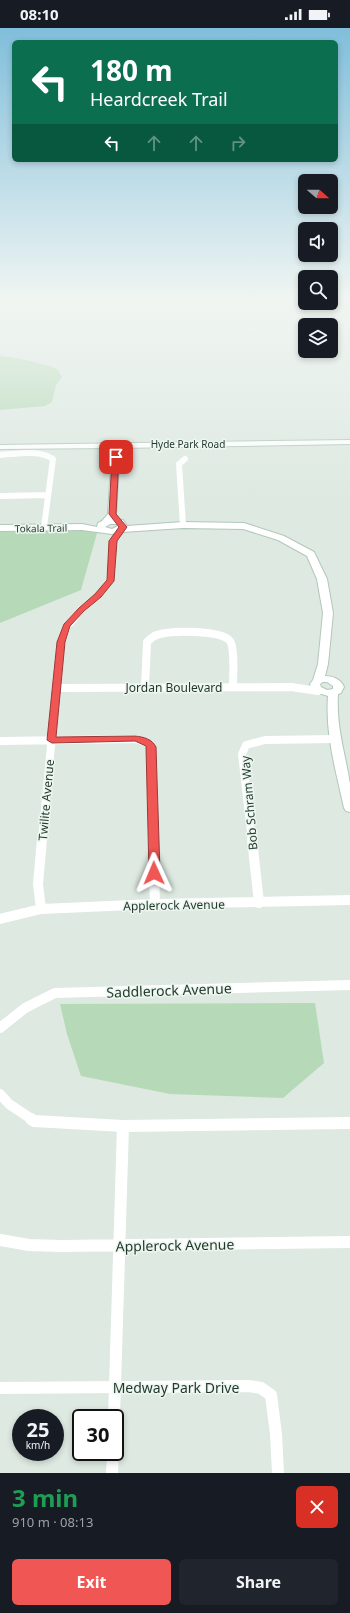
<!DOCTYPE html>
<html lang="en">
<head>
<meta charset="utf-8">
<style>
  :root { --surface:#171b24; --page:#20242c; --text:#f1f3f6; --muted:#9ea1a6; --accent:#f05654 }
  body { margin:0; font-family:"Noto Sans",sans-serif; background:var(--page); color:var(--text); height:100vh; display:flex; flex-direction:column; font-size:15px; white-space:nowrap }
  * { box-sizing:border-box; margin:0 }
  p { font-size:13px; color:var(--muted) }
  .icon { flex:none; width:22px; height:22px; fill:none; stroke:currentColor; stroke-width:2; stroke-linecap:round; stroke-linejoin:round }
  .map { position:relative; height:1445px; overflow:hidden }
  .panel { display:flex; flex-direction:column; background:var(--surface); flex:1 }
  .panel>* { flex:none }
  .top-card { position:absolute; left:12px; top:12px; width:326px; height:122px; border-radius:6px; box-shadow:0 2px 6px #0003; background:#0b6e4f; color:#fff; overflow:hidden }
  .needle { width:26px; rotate:110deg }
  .fabs { position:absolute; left:298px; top:146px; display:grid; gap:8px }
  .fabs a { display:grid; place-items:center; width:40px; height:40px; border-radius:6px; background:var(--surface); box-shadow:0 2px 6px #0003; font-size:20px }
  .speed { position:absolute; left:12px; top:1381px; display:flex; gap:8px; font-size:20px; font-weight:700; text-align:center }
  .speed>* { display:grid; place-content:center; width:52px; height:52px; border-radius:50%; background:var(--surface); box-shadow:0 2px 6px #0003; line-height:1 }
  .speed small { font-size:10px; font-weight:400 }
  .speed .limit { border:2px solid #111; border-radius:6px; background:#fff; color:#111 }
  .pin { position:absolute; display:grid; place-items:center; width:34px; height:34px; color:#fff; margin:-17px; border-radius:8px; box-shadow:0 2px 6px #0006 }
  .me { position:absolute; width:44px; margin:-22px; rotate:359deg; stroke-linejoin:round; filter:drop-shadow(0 0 3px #0008) }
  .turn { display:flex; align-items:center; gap:14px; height:84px; padding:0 12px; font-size:18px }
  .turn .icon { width:52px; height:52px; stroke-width:2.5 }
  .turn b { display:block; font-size:28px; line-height:34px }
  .lanes { display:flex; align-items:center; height:38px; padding:0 12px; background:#0003; justify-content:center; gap:20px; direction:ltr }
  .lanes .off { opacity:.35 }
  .round { display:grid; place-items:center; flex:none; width:42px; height:42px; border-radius:6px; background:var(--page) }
  .overview { display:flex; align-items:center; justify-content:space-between; height:68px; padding:0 12px }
  h1 { font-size:24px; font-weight:700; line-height:30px; color:#1e9e55 }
  .cta { display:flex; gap:8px; margin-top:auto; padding:8px 12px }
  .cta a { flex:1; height:46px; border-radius:6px; background:var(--accent); color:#fff; font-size:16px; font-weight:700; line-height:46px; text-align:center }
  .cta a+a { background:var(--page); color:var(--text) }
  .status { display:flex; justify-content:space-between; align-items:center; height:28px; padding:0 20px; background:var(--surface); direction:ltr }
  .status svg { height:11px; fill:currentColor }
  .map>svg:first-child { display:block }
</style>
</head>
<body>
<div class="status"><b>08:10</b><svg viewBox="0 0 49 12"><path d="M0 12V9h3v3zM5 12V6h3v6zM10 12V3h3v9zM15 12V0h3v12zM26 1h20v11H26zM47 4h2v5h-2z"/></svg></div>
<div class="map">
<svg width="350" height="1445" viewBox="0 0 350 1445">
  <rect width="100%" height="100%" fill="#dde9e1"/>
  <path fill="#b6dab7" d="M0 328C10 328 50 337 57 341 60 343 60 346 62 349L56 357 52 374 45 378 0 382Z
    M83 501 97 505 81 562 0 595V504Z
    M315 975 324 1035 283 1070 170 1066 81 1048 67 1006 60 976Z"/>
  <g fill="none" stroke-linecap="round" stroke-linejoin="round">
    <defs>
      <path id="secondary" d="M350 412V416L120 420 116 486 113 491 123 492 127 498 183 494 244 495 284 508 314 524 327 551 333 585 328 636 325 648C332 648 341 651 344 659L341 665 338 666C336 699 345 724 350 756 350 765 350 775 350 784L346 783 344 780C336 743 325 706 328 668L312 663 310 656 313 652 318 636 323 585 317 551 307 528 278 512 243 501 183 500 122 504 112 506 82 502 0 503V497L82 496 97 499 98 495 102 493 108 486 112 420 0 421V417ZM110 496H117L118 498 112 501 105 499ZM323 654H327L333 658V661L327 662 321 659 320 656Z"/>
    </defs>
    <use href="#secondary" stroke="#b1c8ba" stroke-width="2"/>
    <path stroke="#fff" stroke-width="6" d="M0 427C17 426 38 421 53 431L44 499
      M0 468 48 467
      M183 497 179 436 185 431
      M74 590C84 577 101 569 109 554 113 548 112 521 113 513"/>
    <path stroke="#fff" stroke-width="8" d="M145 659 147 614C150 611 153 608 157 607 170 602 222 602 230 613 235 620 233 649 233 659
      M56 660 291 659 318 663
      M0 713 135 711 146 714 151 719 153 812
      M42 812 61 614 67 598 75 589
      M252 812 242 726 246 717 265 712 336 711"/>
    <path stroke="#fff" stroke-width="10" d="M153 811 155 876
      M252 811 259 875
      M41 881 38 856 42 811
      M0 891 41 881 155 876 350 872
      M0 1000 25 980 55 965 350 957
      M0 1066 9 1076 33 1092"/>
    <path stroke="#fff" stroke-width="12" d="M31 1091 34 1093 123 1098 350 1095
      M0 1212 29 1217 62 1218 350 1214
      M0 1360 249 1358 261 1360 271 1367 276 1406 278 1445
      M114 1390 123 1098
      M112 1445 113 1424"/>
    <use href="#secondary" fill="#fff" fill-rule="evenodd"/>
  </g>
  <linearGradient id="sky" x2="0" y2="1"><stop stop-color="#80bedb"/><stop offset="0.57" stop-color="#f0f5f2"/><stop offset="1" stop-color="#f0f5f2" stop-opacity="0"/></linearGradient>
  <rect width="350" height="475" fill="url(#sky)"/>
  <path fill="#f05654" stroke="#9c3837" d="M116 427 119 429 116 486 127 499 117 513 114 553 101 569 84 583 70 598 65 614 56 709 135 708C144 709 152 711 156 719L160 845 154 848 149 845 146 718 135 713 52 715 47 712 57 614 64 596 79 580 95 566 107 552 109 513 119 499 109 486 112 429Z"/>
  <g text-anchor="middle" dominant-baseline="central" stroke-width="3" stroke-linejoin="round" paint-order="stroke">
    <g font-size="10" fill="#1f382b" stroke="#edf6ef">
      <text x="188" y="416">Hyde Park Road</text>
      <text transform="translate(41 500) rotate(-1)">Tokala Trail</text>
    </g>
    <g font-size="12" fill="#1f382b" stroke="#edf6ef">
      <text x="174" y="659">Jordan Boulevard</text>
      <text transform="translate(46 772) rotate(-85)">Twilite Avenue</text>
      <text transform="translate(249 775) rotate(-95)">Bob Schram Way</text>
      <text transform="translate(174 877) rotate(-1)">Applerock Avenue</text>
    </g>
    <g font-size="14" fill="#1f382b" stroke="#edf6ef">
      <text transform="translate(169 962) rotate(-2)">Saddlerock Avenue</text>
      <text transform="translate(175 1217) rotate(-1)">Applerock Avenue</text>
      <text x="176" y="1359">Medway Park Drive</text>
    </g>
  </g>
</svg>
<div class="fabs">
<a><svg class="needle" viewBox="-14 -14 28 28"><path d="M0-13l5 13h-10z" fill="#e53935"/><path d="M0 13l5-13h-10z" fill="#9ea1a6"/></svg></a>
<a><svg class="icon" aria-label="sound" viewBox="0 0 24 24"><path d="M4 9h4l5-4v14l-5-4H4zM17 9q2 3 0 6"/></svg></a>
<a><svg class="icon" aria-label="search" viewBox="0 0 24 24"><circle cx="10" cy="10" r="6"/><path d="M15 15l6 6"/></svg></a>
<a><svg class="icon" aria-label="layers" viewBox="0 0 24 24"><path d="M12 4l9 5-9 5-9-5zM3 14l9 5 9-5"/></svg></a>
</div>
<div class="speed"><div>25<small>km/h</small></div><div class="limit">30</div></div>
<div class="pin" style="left:116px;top:429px;background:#d93025"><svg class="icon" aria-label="arrive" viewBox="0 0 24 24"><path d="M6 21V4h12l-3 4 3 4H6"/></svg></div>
<svg class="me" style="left:154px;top:845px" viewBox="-20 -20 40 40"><path d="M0-17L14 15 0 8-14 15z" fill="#f05654" stroke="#fff" stroke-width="4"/></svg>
<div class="top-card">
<div class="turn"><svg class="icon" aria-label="left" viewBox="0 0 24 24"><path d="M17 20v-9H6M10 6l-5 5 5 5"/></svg><div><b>180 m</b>Heardcreek Trail</div></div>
<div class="lanes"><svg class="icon" aria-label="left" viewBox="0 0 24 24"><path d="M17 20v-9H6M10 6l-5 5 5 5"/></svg><svg class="icon off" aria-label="ahead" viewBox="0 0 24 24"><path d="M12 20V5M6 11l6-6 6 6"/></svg><svg class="icon off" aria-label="ahead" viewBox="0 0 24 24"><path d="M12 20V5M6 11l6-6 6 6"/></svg><svg class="icon off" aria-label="right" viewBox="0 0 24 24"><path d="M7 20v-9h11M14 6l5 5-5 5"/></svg></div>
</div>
</div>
<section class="panel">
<div class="overview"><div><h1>3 min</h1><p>910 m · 08:13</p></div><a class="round" style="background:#d93025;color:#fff"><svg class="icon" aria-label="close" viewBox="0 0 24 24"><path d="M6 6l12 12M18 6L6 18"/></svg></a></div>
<div class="cta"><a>Exit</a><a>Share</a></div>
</section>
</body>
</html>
